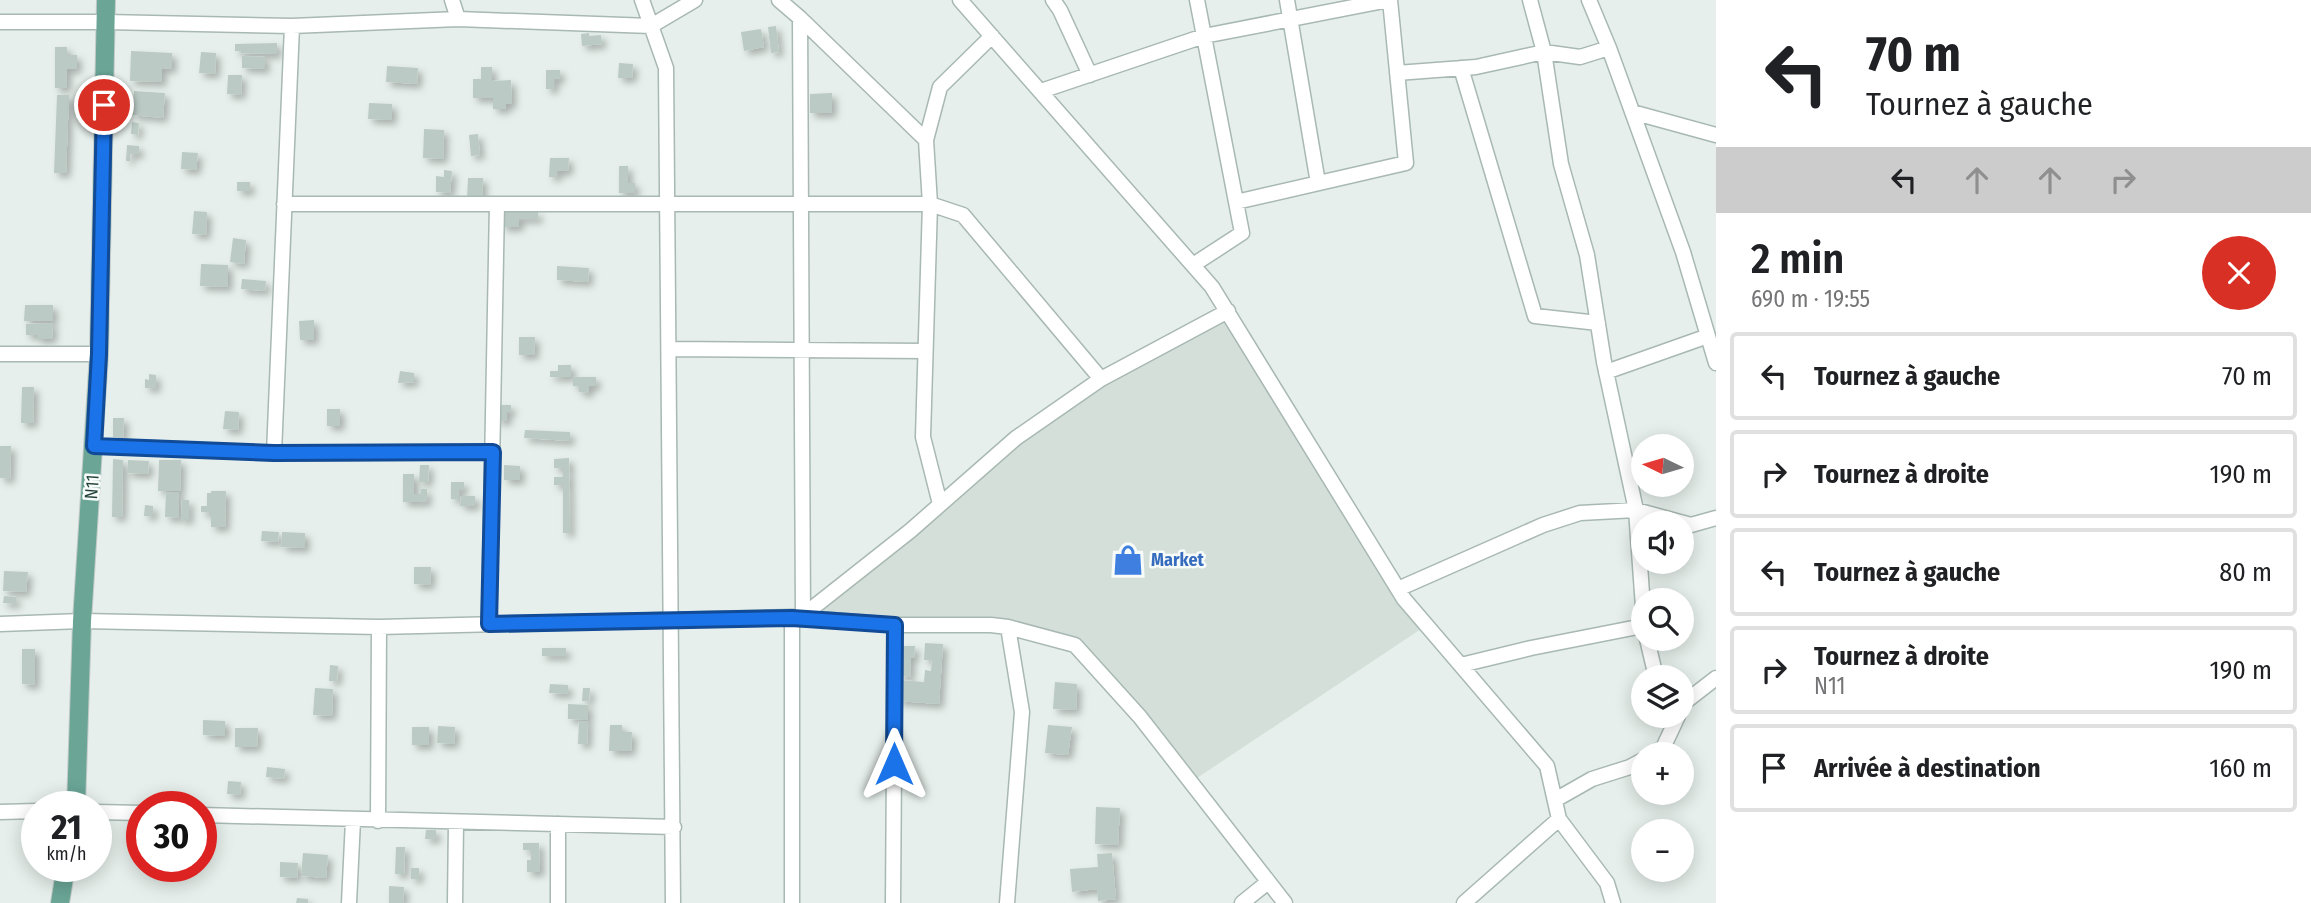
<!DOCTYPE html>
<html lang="fr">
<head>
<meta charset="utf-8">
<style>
  :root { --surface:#fff; --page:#f2f2f2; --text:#202124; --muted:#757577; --line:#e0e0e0 }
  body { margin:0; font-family:"Fira Sans Condensed",sans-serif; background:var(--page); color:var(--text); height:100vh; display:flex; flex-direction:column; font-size:26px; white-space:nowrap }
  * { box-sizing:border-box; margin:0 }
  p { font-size:23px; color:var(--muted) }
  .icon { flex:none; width:38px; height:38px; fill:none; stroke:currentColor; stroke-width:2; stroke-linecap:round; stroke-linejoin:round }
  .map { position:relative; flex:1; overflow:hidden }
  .details { display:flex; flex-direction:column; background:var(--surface); width:595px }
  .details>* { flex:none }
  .banner { background:#fff; color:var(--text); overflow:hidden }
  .needle { width:46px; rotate:275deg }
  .buttons { position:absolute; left:1631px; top:434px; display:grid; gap:14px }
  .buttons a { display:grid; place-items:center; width:63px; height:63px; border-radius:50%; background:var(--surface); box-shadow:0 4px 18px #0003; font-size:35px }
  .speed { position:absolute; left:21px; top:791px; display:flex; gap:14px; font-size:35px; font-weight:700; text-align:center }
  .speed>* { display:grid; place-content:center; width:91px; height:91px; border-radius:50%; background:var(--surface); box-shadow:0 4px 18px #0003; line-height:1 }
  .speed small { font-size:18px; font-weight:400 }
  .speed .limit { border:10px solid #d22; background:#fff; color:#111 }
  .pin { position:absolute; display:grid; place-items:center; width:60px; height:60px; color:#fff; margin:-30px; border:4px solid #fff; border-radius:50%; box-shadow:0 2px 7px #0007 }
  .me { position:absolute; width:77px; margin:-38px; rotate:0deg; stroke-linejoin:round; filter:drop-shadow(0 0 5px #0008) }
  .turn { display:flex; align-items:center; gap:24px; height:147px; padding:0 35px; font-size:32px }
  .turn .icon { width:91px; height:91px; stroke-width:2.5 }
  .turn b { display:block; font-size:49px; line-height:60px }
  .lanes { display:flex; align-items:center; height:66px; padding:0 35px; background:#0003; justify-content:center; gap:35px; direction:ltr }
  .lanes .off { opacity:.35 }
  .round { display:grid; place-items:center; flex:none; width:74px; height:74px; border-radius:37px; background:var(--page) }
  .head { display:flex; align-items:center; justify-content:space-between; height:119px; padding:0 35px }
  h1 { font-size:42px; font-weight:600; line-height:52px }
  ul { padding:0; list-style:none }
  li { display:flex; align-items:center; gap:21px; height:88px; margin:0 14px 10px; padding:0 21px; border:4px solid var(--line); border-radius:7px }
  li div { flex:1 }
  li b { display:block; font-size:26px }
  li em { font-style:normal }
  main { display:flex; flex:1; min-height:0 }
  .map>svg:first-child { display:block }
</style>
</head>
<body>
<main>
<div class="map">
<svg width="1716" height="903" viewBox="0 0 1716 903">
  <defs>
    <filter id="shadow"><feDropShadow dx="4.5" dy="4.5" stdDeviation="3.5" flood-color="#0004"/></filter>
  </defs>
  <rect width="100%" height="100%" fill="#e6efeb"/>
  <path fill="#d4dfda" d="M1228 311 1427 625 1191 782 1075 645 1004 625 812 614 1022 434Z"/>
  <path fill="#bbcac4" filter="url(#shadow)" d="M776 26 779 52 771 53 768 27Z
    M761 29 764 47 744 51 741 32Z
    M589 33V36L601 35 602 44 582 46 581 34Z
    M277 43V54L241 53V51H235V44Z
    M55 47H67V55H77V69H67V88H55Z
    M131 51 172 53V69L162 68V82L130 81Z
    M201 52 216 53 215 74 199 73Z
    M242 56 265 57V69L242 68Z
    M619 63 633 64 632 78H618Z
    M387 66 418 68 417 84 386 82Z
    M481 67H492V81L511 80 512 104H506V109H493V98H473V79H481Z
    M546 70H560V79H554V89H546Z
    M228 75H242L241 95 227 94Z
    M134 91 165 93 163 118 132 115Z
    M832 93V113H810V94Z
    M57 95H69L66 173H54Z
    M369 103 392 104V120L368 119Z
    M132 122 139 123 138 135 131 134Z
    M424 129 444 130 443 159 423 158Z
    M478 134 480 155 471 156 469 135Z
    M127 145 139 146V154H130V161H126Z
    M182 152 198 153 196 170 181 169Z
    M550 158H569L568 171H557V177H549Z
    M619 166H628V183H635V193H619Z
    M444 170 452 171 450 193 436 192V176L444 177Z
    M468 178H483L482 199 467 198Z
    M237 182H250V191H237Z
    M194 211 207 212 206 235 192 234Z
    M502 212H538V219H519V227H502Z
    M233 238 246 240 244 264 230 262Z
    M201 264 228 265V287L200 286Z
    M557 266 589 268 588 282 557 280Z
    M242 279 266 281 265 291 241 289Z
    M25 305H53V321H24Z
    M314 320V340H300L299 321Z
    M53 323 52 339H37V335H26V324Z
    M519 337H535L534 355H519Z
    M558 365H571V377H550V371H558Z
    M400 371 414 373V382L398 383Z
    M149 374 156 375V388H145V379L149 380Z
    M573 377H596V386H589V393L579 392V386H573Z
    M22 387H34L33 423H21Z
    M497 405H511V412H507V421H497Z
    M327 409H340V426H327Z
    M225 411 239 412 238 430 223 429Z
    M113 418H124L123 438 113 437Z
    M525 430 570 432V441L524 438Z
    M0 446H11L10 479 0 478Z
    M569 458 570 533H563V485H554V477H563V468H554V459Z
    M113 459 123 460 122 517H112Z
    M128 460 149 461 148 474 127 473Z
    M159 460H181L180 491H158Z
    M420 465H429L428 482H419Z
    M504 465 520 466V480H504Z
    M403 474H414V494H421V489H427V502H403Z
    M451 482H464V489H459V500L451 499Z
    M211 491H226L225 527H211V513L201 512V506H207V493H211Z
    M166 492H179V518L165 517Z
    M461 496H475V506H460Z
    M182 500H189V520H181Z
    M145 505 153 506V516H144Z
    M262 531 279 532 278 542 261 541Z
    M282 532 305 533V548L281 547Z
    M414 567H431L430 585 414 584Z
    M4 571 28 572 26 592 3 591Z
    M4 596 16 597V604L3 603Z
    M925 643 943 644 939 704 897 701 899 680 924 682 925 670 931 671 932 660H924Z
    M900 646H915L914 658 911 657 910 677 899 676Z
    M542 648H566V656H542Z
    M22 649H35V685L22 684Z
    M330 665 338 666 337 681H329Z
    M1055 682 1077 684 1076 710 1053 709Z
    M550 684 568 685V694L549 693Z
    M315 688 333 689 332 716 313 715Z
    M583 688H590L589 701H582Z
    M568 704 588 705V720L568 719Z
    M203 720 225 721V736L203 735Z
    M579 721H588L587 744H578Z
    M610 725H622V732H632L631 751H609Z
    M1048 725 1072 727 1068 755 1045 753Z
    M438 726 455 727 454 744 437 743Z
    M412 727H429V745H412Z
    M235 728H258L257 747H235Z
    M267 767 285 769 284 779 266 777Z
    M228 781 241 782 240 795 227 794Z
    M1096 807 1120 808 1118 845 1095 844Z
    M426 830H436V839H425Z
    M523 843H539L540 872H527V860H531V850H523Z
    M396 847H405L404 874H395Z
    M303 853 328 855 326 878 301 876Z
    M1112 853 1116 899 1098 901 1097 889 1072 892 1070 869 1098 867 1097 854Z
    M280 862 298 863 297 878 280 877Z
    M411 868H419V879H411Z
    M389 886 404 887 403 903H389Z
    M297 898 308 899V903H296Z"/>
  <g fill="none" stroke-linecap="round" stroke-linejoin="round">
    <defs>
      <path id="minor" d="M452 0 458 19
        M642 0 666 68 673 903
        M779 0 800 18 926 140 930 204 923 437 940 504
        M960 0 1212 287 1404 599 1547 766 1559 819 1607 883 1613 903
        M1053 0 1060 10 1090 75
        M1287 0 1318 183
        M1530 0 1544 52 1561 164 1587 255 1604 362 1636 510 1643 607
        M1589 0 1609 48 1683 252 1716 363
        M800 18 803 619
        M0 22H106L292 26 458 19 651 26 695 0
        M1461 68 1535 316 1598 323
        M1397 73 1476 67 1544 52 1580 57 1609 48
        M1041 91 1204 36 1389 0
        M1632 112 1716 135
        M926 140 940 87 992 36
        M1236 202 1406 163 1390 0
        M284 204H930L963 215 1101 379
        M1193 265 1242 233 1197 0
        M670 349 925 351
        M0 354H99
        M1606 372 1708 336
        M95 446 274 453 493 452
        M274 453 292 26
        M1398 589 1543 525 1580 513 1636 510 1691 525 1716 518
        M792 617V903
        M803 619 810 610 910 531 1016 438 1101 379 1228 311
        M0 624 82 621 379 627 792 617 895 625H991L1008 627 1075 645 1140 717 1285 903
        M489 624 497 204
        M1647 639 1656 677
        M1461 665 1531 648 1643 626
        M1682 700 1685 702 1716 678
        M1652 754 1663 748 1678 716
        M1555 800 1592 779 1630 767 1643 760
        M0 812 37 811
        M96 812 142 813
        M201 815 674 827
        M378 821 379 627
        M349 903 353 820
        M455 903 456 822
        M558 903V824
        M893 903 895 625
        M1007 903 1022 712 1008 627
        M1242 903 1268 882
        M1464 903 1559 819"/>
      <path id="major" d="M76 807 82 621 99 354 106 0
        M60 903 66 866"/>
    </defs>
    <use href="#minor" stroke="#a8b8b2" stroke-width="17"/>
    <use href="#major" stroke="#c2cac8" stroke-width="20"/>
    <use href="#minor" stroke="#fff" stroke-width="14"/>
    <use href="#major" stroke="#6aa596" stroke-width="18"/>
  </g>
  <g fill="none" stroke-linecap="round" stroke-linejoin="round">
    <defs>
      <path id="route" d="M104 105 99 354 94 446 274 453 493 452 489 624 792 618 895 625 894 764"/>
    </defs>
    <use href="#route" stroke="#114b97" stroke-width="18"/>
    <use href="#route" stroke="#1a73e8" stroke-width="12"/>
  </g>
  <defs>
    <symbol id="shop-bare" viewBox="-9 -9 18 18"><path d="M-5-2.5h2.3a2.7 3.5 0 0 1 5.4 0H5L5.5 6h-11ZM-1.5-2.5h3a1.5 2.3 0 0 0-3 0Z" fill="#3f7fe0" stroke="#f7fbf9" stroke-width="2.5" paint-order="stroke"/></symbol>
  </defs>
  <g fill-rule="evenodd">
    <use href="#shop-bare" x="1106" y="538" width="44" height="44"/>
  </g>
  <g text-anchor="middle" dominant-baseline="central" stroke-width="5" stroke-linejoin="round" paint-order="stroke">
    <g font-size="18" fill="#24423a" stroke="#f7fbf9">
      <text transform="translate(92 487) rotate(-86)">N11</text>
    </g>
    <g font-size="18" font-weight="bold" fill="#366cbe" stroke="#f7fbf9" text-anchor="start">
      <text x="1151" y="560">Market</text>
    </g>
  </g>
</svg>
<div class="buttons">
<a><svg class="needle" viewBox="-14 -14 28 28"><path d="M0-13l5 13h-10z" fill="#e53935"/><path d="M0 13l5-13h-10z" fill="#757577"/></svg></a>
<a><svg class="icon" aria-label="sound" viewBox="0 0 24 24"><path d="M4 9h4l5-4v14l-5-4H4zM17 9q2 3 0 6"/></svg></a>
<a><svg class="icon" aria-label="search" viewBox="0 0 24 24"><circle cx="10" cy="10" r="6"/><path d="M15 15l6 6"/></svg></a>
<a><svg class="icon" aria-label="layers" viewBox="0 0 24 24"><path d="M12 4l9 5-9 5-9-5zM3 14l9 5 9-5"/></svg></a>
<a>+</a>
<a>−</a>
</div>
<div class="speed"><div>21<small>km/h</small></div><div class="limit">30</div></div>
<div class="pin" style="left:104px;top:105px;background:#d93025"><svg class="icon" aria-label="arrive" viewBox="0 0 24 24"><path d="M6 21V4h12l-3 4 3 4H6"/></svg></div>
<svg class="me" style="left:894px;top:764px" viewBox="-20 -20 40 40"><path d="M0-17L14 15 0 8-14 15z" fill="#1a73e8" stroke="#fff" stroke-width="4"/></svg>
</div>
<section class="details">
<div class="banner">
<div class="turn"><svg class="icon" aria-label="left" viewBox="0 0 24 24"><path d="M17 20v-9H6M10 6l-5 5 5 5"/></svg><div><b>70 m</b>Tournez à gauche</div></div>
<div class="lanes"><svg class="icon" aria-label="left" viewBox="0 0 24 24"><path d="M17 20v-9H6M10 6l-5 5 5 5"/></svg><svg class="icon off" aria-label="ahead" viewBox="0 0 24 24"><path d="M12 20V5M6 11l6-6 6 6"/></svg><svg class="icon off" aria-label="ahead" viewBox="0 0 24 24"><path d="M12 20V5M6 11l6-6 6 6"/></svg><svg class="icon off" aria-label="right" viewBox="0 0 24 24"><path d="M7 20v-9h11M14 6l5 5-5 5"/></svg></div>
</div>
<div class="head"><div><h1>2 min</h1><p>690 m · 19:55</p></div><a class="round" style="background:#d93025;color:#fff"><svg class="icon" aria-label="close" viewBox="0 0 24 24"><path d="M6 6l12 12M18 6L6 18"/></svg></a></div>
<ul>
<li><svg class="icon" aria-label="left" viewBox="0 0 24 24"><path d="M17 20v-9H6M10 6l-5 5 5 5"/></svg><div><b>Tournez à gauche</b></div><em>70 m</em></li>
<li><svg class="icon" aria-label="right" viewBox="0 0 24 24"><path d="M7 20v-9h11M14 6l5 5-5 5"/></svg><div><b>Tournez à droite</b></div><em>190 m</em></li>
<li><svg class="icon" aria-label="left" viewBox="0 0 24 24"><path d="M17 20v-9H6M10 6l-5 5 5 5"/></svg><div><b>Tournez à gauche</b></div><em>80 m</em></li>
<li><svg class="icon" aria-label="right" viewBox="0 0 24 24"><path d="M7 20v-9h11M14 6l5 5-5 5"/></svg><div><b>Tournez à droite</b><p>N11</p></div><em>190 m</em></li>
<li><svg class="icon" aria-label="arrive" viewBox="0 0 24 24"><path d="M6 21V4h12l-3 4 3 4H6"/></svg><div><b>Arrivée à destination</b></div><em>160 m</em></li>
</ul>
</section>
</main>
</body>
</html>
